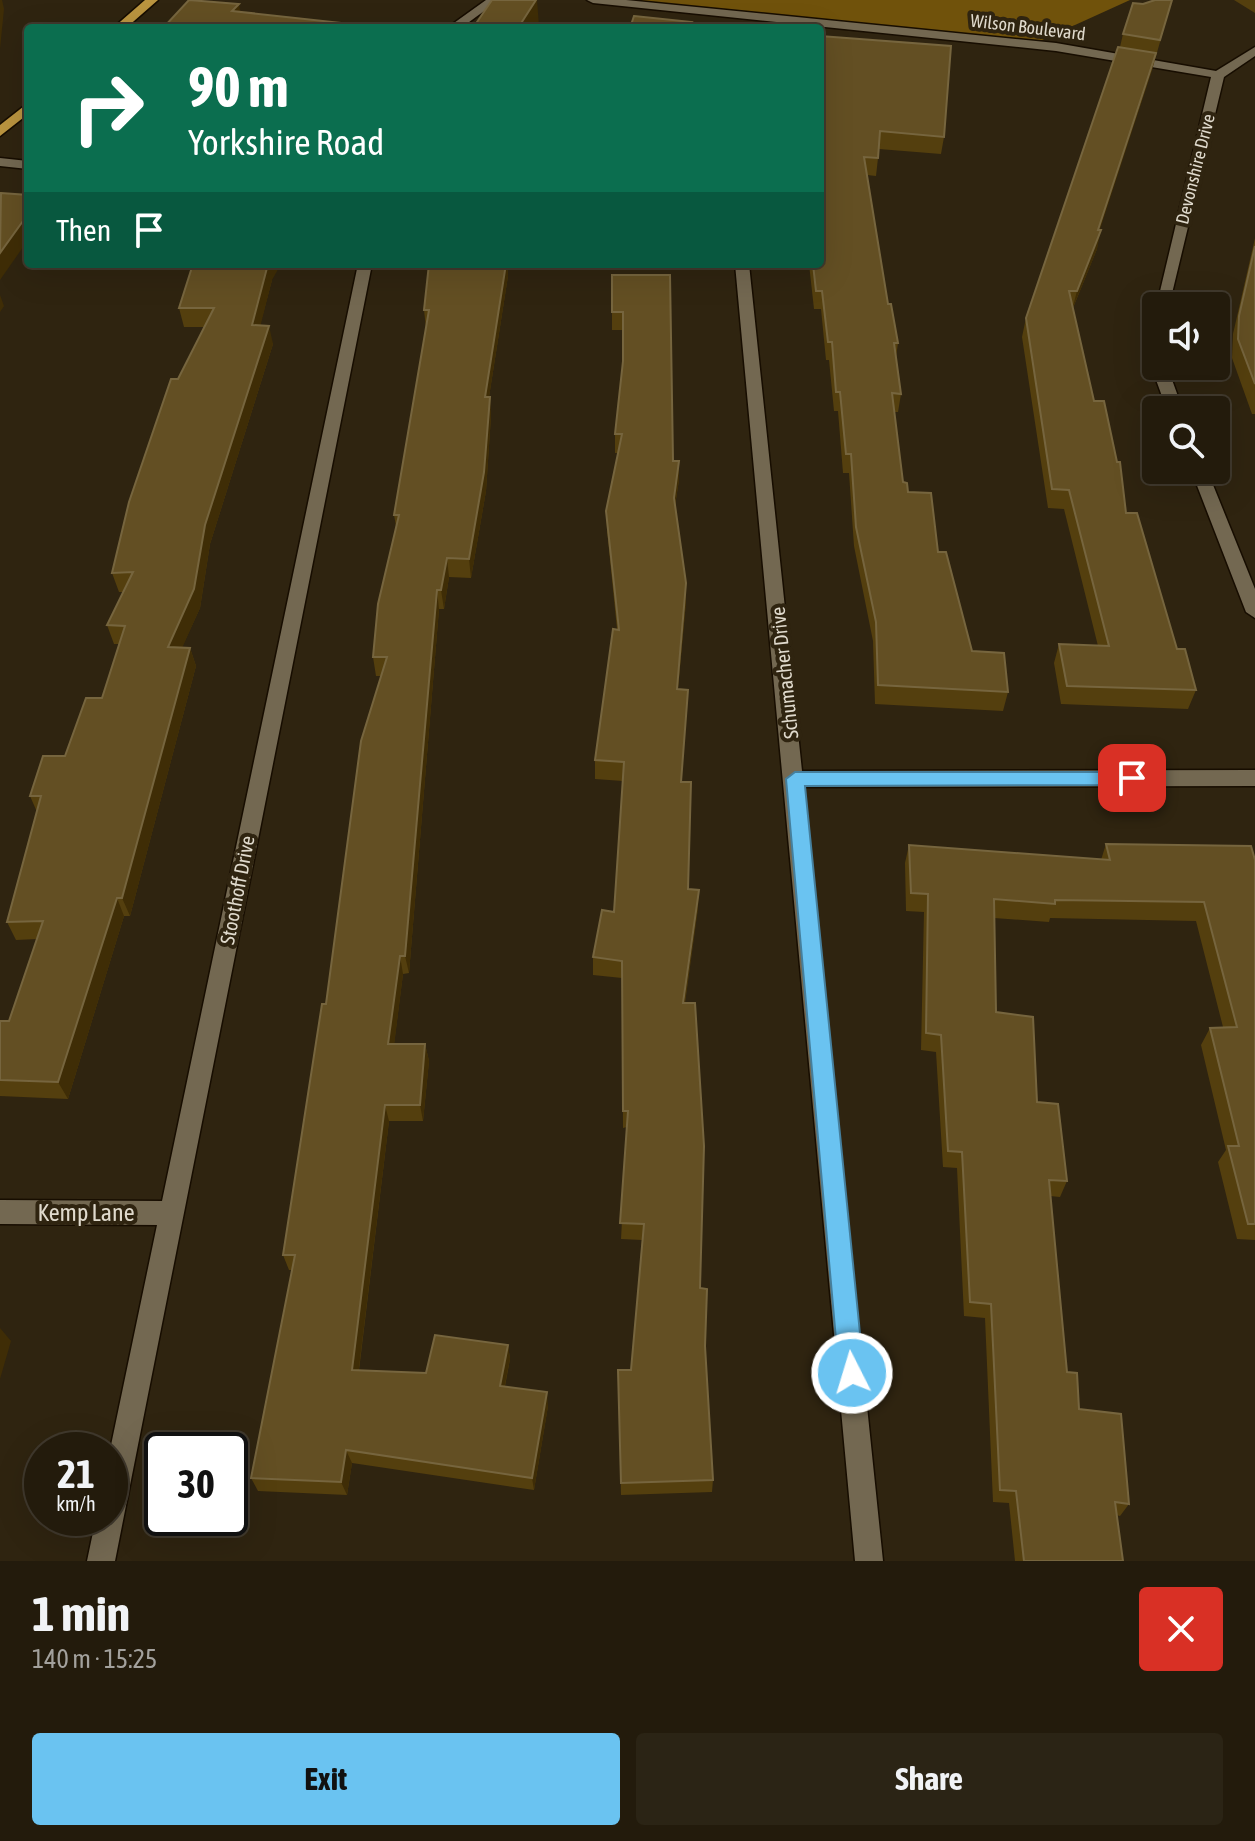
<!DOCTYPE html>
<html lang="en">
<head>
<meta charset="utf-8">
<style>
  :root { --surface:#231b0c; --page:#2b2415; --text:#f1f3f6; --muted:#a3a19d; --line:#40392d; --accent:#6ac3f1 }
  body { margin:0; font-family:"Asap Condensed",sans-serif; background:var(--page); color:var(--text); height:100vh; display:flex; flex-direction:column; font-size:30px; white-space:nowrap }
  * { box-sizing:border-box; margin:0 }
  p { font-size:26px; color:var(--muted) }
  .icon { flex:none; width:44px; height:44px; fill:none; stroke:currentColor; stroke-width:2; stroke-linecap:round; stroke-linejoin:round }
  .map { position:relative; height:1561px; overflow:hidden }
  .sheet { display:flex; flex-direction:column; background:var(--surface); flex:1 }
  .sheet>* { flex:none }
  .guide { position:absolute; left:24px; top:24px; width:800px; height:244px; border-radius:8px; box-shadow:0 8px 32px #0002,0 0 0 2px var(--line); background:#0b6e4f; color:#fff; overflow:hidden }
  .tools { position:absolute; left:1142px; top:292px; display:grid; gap:16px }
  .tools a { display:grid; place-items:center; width:88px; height:88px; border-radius:8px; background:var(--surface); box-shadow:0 8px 32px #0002,0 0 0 2px var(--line); font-size:40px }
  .speed { position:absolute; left:24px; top:1432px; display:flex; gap:16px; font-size:40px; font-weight:700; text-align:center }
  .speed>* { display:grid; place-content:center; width:104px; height:104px; border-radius:50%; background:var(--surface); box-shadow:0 8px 32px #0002,0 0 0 2px var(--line); line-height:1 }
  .speed small { font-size:20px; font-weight:400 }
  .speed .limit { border:4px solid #111; border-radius:12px; background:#fff; color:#111 }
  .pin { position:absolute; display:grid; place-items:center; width:68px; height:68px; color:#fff; margin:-34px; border-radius:16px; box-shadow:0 4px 12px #0006 }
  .me { position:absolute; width:88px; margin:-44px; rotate:355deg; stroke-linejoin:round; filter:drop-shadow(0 0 6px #0008) }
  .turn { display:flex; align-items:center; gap:28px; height:168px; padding:0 32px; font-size:36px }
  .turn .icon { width:104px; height:104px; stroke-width:2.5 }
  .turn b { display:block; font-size:56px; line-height:68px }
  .then { display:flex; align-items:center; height:76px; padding:0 32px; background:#0003; gap:16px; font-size:30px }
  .round { display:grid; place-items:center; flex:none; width:84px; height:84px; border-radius:8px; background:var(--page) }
  .overview { display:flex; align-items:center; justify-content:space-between; height:136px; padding:0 32px }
  h1 { font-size:48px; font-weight:700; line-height:60px }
  .cta { display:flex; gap:16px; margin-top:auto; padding:16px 32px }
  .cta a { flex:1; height:92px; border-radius:8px; background:var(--accent); color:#111; font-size:32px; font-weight:700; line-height:92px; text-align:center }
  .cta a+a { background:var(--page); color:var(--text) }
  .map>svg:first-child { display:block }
</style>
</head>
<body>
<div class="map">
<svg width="1255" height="1561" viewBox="0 0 1255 1561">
  <rect width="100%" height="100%" fill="#2f2410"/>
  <path fill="#70520b" d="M593 0H1130L1031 45Z"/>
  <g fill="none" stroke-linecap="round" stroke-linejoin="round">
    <defs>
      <path id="minor" d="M486 0H499L461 28H447Z
        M587 0H626L1056 43 1216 71 1255 47V56L1224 77 1169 306 1156 308 1211 77 1056 51 593 3Z
        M0 158 28 161V169L0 166Z
        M358 264H372L115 1561H87L96 1518H110V1450L157 1225 0 1224V1200L162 1201Z
        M735 264H749L802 771 1255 770V786L803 787 883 1561H855Z
        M1156 326V358L1148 353 1145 342 1149 330Z
        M1156 362V366H1167L1183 410H1167L1151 366Z
        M1191 470H1207L1255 589V618L1246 612Z"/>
      <path id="major" d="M145 0H158L126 28H113Z
        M28 103V114L0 136V125Z"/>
    </defs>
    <use href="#minor" stroke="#170d00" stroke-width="3"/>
    <use href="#major" stroke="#170d00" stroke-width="3"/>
    <use href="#minor" fill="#736851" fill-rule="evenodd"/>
    <use href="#major" fill="#ba943f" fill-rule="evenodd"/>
  </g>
  <path fill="#543f0e" d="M1172 0 1152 70 1099 230 1097 249 1073 308 1094 401 1126 513 1177 649 1196 690 1188 709 1061 704 1054 663 1059 644 1098 646 1064 509 1048 508 1022 337 1026 318 1120 47 1123 34Z
    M1234 0H1255V13Z
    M820 36 944 137 941 154 879 149 876 176 867 175 888 304 898 343 896 357 901 394 898 412H894L903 482 938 552 972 651 1008 692 1003 711 875 704 873 641 854 546 849 473H843L838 411H834L829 360H826L821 309H814L809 264H820Z
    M1255 238V414H1252L1232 358 1233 334Z
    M429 264H507L508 276 489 397 491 416 486 491 471 578 449 577 444 609H439L409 973 403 974 394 1044H425L429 1061 423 1121H389L359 1370 426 1373 508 1345 510 1359 505 1386 548 1406 534 1490 352 1463 347 1495 258 1491 251 1478 292 1270H289L283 1255 381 676H376L373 657 396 526 394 515 426 328 424 310Z
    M612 275 673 461H679V480L675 506 686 602 678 689 688 690 681 782 688 889 698 908 685 1003 700 1288 713 1480 712 1492 621 1495 618 1370H631L642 1240 621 1239 627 1127 623 1128 622 978 593 975V957L614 912 623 781 595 779V760L617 629 607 530 606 511 618 453H615V434L623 361V330H612Z
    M272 280 260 325 273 344 210 544 200 608 182 647 190 648 196 666 130 916H124L68 1099 0 1096V1021H9L37 939 16 940 7 922 37 812 30 796 65 756 102 698 119 644H114L107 625 123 592H119L112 573 178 379 204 327H184L179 308Z
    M1106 844 1255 860V1240L1237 1239 1218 1162 1226 1150 1201 1045 1210 1028 1223 1027 1196 921 1050 918 1049 922 994 918 996 1012 1037 1102 1067 1181 1060 1197 1050 1196 1067 1372 1079 1409 1129 1504 1120 1516 1116 1515 1123 1561H1015L1009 1503 993 1502 985 1318 964 1316 957 1168 943 1167 936 1052 921 1050 924 912 906 911 905 863 909 845 1101 860Z"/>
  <path fill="#3f2d06" d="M0 0H2L4 9 0 49Z
    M536 0H537L539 26 537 28H518Z
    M239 4 243 28 232 11Z
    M1156 53 1152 70 1094 248 1098 230Z
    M28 214V240L0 280V253Z
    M1101 230 1097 249 1072 310 1077 291Z
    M268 264H281L272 280 256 343 252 325Z
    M506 264H507L508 276 486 416 485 397Z
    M0 295 4 306 0 312Z
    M269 326 273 344 210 544 200 608 174 666 168 647 205 525Z
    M490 397 491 416 486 491 471 578 469 559Z
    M679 461V480L673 517 674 498Z
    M447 558 449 577 444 609 441 590Z
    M686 583V602L676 708 677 689Z
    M437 590 439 609 409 973 405 956Z
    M190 648 196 666 130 916 122 898Z
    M699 890 698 908 682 1020 683 1003Z
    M117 898 124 916 68 1099 58 1082Z
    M400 956 403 974 392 1062 388 1044Z
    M425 1044 429 1061 423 1121 420 1105Z
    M385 1105 389 1121 357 1384 352 1370Z
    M0 1328 11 1341 0 1379Z
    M508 1345 510 1359 502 1399 500 1386Z
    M547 1392 548 1406 534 1490 532 1478Z
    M346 1450 352 1463 347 1495 341 1482Z"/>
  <path fill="#634f23" stroke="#76653e" stroke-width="2" d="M189 0 239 4 232 11 351 24 348 28H163Z
    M492 0H536L518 28H473Z
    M1155 0H1172L1160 40 1123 34 1133 3 1143 4Z
    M634 16 692 22 689 28H630Z
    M820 36 951 46 944 137 880 131 878 158 864 157 888 304H891L898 343H894L901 394 892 393 903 482 907 483 908 492 931 493 938 552H946L972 651 1004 653 1008 692 878 685 876 622 856 527 851 454H846L840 392H836L832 342H828L822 291H816L813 264H820Z
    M1118 47 1156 53 1098 230H1101L1077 291H1069L1094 401H1104L1117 462H1120L1126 513H1137L1177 649H1185L1196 690 1067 686 1059 644 1109 646 1069 490 1052 489 1026 318Z
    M1 193 28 195V214L0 253Z
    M1255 246V384L1238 339 1239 316Z
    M193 264H268L252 325 269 326 205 525 194 589 168 647 190 648 122 898H117L58 1082 0 1080V1021H9L43 921 7 922 41 796H30L43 756H65L86 698H102L125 626 107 625 133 572 112 573 129 502 171 379H178L214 308H179Z
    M429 264H506L485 397H490L484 472 469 559 447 558 441 590H437L405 956H400L388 1044H425L420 1105H385L352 1370 426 1373 435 1335 508 1345 500 1386 547 1392 532 1478 346 1450 341 1482 251 1478 295 1255H283L322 1004H326L361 741 387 657H373L378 604 399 515H394L429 310H424Z
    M612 275H670L673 461H679L674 498 686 583 677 689 688 690 681 782H691L688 889 699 890 683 1003H695L704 1146 700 1288 707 1289 705 1346 713 1480 621 1483 618 1370H631L644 1224 620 1223 628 1111H623L622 961 593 957 602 910 614 912 624 762 595 760 613 629 619 630 606 511 622 434H615L623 361V312H612Z
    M1106 844 1251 846 1255 860V1224H1248L1228 1146H1239L1210 1028 1237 1027 1204 902 1055 900V904L994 899 996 1012 1033 1017 1037 1102 1058 1104 1067 1181 1049 1180 1067 1372 1077 1373 1079 1409 1121 1414 1129 1504 1115 1502 1123 1561H1024L1016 1491 1000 1490 991 1304 970 1302 962 1152 948 1151 941 1035 926 1033 928 894 911 893 909 845 1110 860Z"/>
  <path fill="#6ac3f1" stroke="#457f9d" stroke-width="2" d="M795 772H1132L1141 778 1132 785 805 786 864 1373 860 1382 852 1385 843 1382 839 1373 786 779Z"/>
  <g text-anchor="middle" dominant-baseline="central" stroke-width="8" stroke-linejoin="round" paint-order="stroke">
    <g font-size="18" fill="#e0dacd" stroke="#2f2410">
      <text transform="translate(1028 27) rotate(7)">Wilson Boulevard</text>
      <text transform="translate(1195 169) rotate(-76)">Devonshire Drive</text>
    </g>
    <g font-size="20" fill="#e0dacd" stroke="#2f2410">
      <text transform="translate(784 673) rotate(-96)">Schumacher Drive</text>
      <text transform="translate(237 890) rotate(-79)">Stoothoff Drive</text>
    </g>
    <g font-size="24" fill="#e0dacd" stroke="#2f2410">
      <text x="86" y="1212">Kemp Lane</text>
    </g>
  </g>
</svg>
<div class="tools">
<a><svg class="icon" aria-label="sound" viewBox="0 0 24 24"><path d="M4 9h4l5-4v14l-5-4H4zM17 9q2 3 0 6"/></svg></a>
<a><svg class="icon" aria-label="search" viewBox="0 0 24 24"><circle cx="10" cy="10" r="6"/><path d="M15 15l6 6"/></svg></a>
</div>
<div class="speed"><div>21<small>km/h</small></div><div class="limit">30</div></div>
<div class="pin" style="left:1132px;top:778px;background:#d93025"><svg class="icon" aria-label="arrive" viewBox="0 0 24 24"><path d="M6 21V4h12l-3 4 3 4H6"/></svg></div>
<svg class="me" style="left:852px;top:1373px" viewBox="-20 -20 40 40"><circle r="17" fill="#6ac3f1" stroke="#fff" stroke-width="3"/><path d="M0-11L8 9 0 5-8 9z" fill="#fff"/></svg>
<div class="guide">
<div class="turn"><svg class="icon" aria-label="right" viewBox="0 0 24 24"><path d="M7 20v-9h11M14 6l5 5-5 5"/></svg><div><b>90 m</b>Yorkshire Road</div></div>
<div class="then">Then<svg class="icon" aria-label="arrive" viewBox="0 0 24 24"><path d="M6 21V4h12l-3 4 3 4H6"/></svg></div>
</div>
</div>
<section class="sheet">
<div class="overview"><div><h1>1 min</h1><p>140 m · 15:25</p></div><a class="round" style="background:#d93025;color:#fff"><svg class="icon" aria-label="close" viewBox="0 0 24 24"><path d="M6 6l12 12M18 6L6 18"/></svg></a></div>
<div class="cta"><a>Exit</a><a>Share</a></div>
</section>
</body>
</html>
